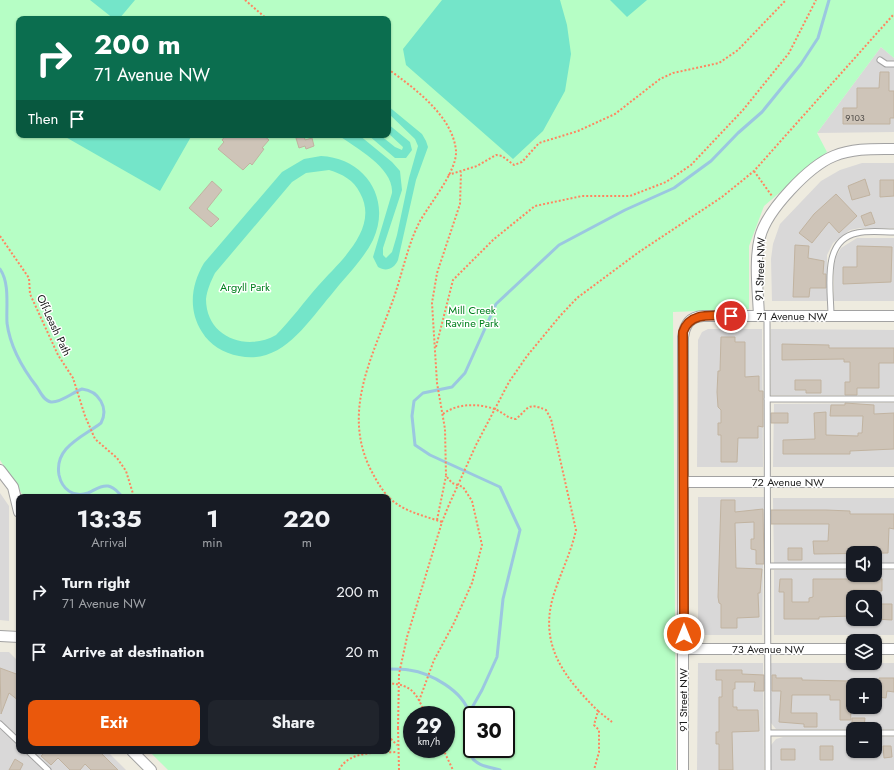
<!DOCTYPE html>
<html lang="en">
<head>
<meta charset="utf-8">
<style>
  :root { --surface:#171b24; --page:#20242c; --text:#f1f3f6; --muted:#9ea1a6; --accent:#ea580c }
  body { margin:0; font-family:Jost,sans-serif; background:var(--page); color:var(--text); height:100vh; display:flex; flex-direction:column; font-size:15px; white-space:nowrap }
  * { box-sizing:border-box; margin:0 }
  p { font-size:13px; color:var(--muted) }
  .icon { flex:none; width:22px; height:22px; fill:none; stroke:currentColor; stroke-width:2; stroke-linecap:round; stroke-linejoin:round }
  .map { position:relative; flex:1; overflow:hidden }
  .panel { position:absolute; left:16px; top:494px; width:375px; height:260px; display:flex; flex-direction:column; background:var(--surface); border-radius:8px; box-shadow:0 1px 3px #0004 }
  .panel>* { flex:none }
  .hud { position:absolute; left:16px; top:16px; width:375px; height:122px; border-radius:8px; box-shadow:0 1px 3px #0004; background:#0b6e4f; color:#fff; overflow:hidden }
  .controls { position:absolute; left:846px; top:546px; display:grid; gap:8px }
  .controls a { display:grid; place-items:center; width:36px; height:36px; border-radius:8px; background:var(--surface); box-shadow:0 1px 3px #0004; font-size:20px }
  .speed { position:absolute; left:403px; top:706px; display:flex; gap:8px; font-size:20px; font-weight:700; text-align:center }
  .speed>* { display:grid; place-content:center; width:52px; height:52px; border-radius:50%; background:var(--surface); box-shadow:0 1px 3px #0004; line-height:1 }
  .speed small { font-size:10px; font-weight:400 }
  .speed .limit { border:2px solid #111; border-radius:6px; background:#fff; color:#111 }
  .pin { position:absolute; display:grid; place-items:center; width:34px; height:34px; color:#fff; margin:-17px; border:2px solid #fff; border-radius:50%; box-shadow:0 1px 4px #0007 }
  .me { position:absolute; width:44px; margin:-22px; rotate:0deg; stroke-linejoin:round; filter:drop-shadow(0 0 3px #0008) }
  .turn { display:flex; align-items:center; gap:14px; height:84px; padding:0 12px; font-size:18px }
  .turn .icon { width:52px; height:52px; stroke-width:2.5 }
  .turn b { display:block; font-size:28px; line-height:34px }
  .then { display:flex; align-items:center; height:38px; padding:0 12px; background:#0003; gap:8px; font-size:15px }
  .eta { display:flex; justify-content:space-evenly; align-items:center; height:68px; text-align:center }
  .eta b { font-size:24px; font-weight:700; line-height:28px }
  .primary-button { display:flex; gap:8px; margin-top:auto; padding:8px 12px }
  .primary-button a { flex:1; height:46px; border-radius:8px; background:var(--accent); color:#fff; font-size:16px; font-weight:700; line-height:46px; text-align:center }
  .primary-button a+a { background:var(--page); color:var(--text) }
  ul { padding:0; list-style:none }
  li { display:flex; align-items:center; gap:12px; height:60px; padding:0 12px }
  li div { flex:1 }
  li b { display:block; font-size:15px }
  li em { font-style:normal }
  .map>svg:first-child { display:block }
</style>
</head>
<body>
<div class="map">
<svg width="894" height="770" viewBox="0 0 894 770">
  <rect width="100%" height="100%" fill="#eeebdf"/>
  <path fill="#d9d8d8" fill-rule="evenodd" d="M881 47 894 58V132L817 133Z
    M862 163H894V228H860L850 230 833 243 827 255V301H772L771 259 773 244 780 224 821 181 840 170Z
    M857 238H894V301H834V266L836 257 841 248Z
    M708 329H762L763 467H697L698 340 702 332Z
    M771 329 894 330V395H771Z
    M894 403V467H773L774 404Z
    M0 493 9 506V621L0 620Z
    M698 497H764L762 635H698Z
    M773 498H894V563H875V553H853V563H774Z
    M774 570H853V575H875V570H894V635H774ZM853 597H875V619H853Z
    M0 652H9L19 662V751H107L126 770H0Z
    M698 663H763L764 770H697Z
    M771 663H894V729H776L771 723ZM853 685H875V707H853Z
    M783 737H853V751H875V737H894V770H771V745L776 739Z"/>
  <path fill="#b6fec5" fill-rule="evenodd" d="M0 0H894V58L881 47 817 133 827 152 764 206 749 246V309L673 312 676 770H168L149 751H388V497H24L0 460ZM19 19H388V135H19ZM412 715H446V749H412ZM472 715H506V749H472Z"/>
  <path fill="#74e5c9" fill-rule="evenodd" d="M90 0H135L119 19H114Z
    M442 0H560L567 25 571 54 565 91 543 131 513 159 406 65 403 49Z
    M610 0H647L627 17Z
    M388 106 422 134 426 141 428 147 416 180 398 260C394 269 386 272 378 267L373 257 392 193C394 168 356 148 338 135H359L392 162 400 171 402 190 383 248V255L386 258 392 252 397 235 409 178 418 146 415 139 388 113Z
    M388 124 410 142 412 150 406 158H395L368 135H380L395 147 402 150 403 147 388 133Z
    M62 135H192L160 191Z
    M321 156C365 158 392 199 373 240 363 260 345 277 331 295 306 324 282 365 239 356 223 353 210 345 202 332 188 310 191 285 204 263L282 172 304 159ZM329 170C342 174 354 180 360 193 380 229 339 262 318 286 304 302 291 320 276 335 246 352 206 337 206 299 207 290 211 281 215 273L292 182 306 173Z"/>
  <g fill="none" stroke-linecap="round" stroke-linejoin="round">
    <path stroke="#9bc7e0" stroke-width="3" d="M0 269C10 283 6 307 7 323 10 346 23 369 37 387 40 392 44 401 51 402 61 403 73 392 82 389 99 391 109 408 101 423 83 437 54 447 59 475 62 489 73 498 88 493 95 490 100 485 108 486 115 487 118 493 123 497
      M388 669C395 669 403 669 409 670 431 673 463 691 469 713 472 725 465 746 471 756 476 766 490 767 500 770
      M469 713 482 690 497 657 503 599 520 530 500 487 430 455 415 445 412 416 414 401 423 393 452 387 465 373 496 304 559 245 625 210 674 188 711 161 738 133 762 112 801 64 818 38 829 0"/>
  </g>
  <path fill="#cec4b8" stroke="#c1b3a0" d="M880 72H889V91H894V118H890V124H843V108H857V88H879Z
    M226 135H263L269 140 262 148 264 149 252 165 250 163 243 170 218 149 224 142 222 140Z
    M304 136 305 140 312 138 314 146 306 149 305 146 299 148 296 138Z
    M865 179 870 195 852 200 848 186Z
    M880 180H894V196L880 197Z
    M212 181 222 190 207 209 219 219 211 227 189 208Z
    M836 194 857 216 839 233 829 222 812 243 799 233 814 214Z
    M871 212 875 223 865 226 861 216Z
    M795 245 809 246 808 258 824 261 823 274H826V288H810L809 297H793Z
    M857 246 892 247 891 282 843 284V267H857Z
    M721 337H735V342H745V377L759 376V391H763V427L758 426V438H738L737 462H721V435H718V423H721V410L718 407 717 392 718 371H720Z
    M782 344 829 345V348H894V363H879V388H857V395H845V382H850V362H844V359L782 360Z
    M795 380H821V393H806V390H795Z
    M845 403 874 405V414L894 413V449L850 451V454H783V440L815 439 814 413 826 412V435L858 436V433H862L863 416H830L831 405H845Z
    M771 413H788V423H771Z
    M721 500H735V512L763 509 764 564H756V550L751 549V539H754V522L735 523 736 568 762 569 760 593H758L759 617 737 618V628H721V604L719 603 718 597Z
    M771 510H826L850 511V514H894V529L889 528 888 553 814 554 813 541H828L829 524H771Z
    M788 548H802V560H788Z
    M860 577 882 579V591L853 590V616L819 617V619H784V592H779L780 579H792V602H809V598L813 597V579H860Z
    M875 604H892V620L875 619Z
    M0 668 19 675V701L9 693 1 714Z
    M716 670H742V674L764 675V691H754L755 682H735V689H733V707H737V710H758L759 731 732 732 733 770H719V744H716V732H719V697H722V680H716Z
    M772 675H776V678H802V680L849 681 851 720H840V700H830V695H792L791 713H817V727H804V724L779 722 781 691H772Z
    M879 678H894V692L887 691 886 698 878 697Z
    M852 718H865L864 727 852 726Z
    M820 746H833V760H820Z
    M883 746H891L892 757 884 758Z
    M781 749H795V760H781Z
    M46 751H99L118 770H91L85 764 80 770H70L58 758 51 765 41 756Z
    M15 759 23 764 20 770H9Z"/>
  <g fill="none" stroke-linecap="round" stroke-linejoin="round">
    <defs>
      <path id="service" d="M880 60 886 64H894
        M767 315 768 770
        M831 316C831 289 821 240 857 233 869 230 882 232 894 232
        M767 399H894
        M768 566H853
        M875 566H894
        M0 724 19 742
        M768 733H853
        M875 733H894
        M28 751 48 770"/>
      <path id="minor" d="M759 316C758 291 754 261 760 237 767 210 809 166 834 156 853 148 874 149 894 149
        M0 470 13 487 19 512
        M683 482H894
        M0 636 19 637
        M684 649H853
        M875 649H894
        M132 751 151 770
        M683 770V337C685 324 690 317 703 316H894"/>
    </defs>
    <use href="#service" stroke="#a2a2a2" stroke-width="7"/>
    <use href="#minor" stroke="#a2a2a2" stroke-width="12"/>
    <path stroke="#ff855f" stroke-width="2" stroke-dasharray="2 2" stroke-linecap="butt" d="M245 0 267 19
      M388 69C414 88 453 116 456 151 457 172 429 204 419 223 407 247 402 275 393 300 372 358 340 414 373 474 379 485 386 497 397 504 410 513 428 517 442 522
      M754 171 772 196
      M448 175 477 166 496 155 502 156 514 165 522 162 539 143 578 131 615 114 660 79 673 73 719 63 738 50 786 0
      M0 236 29 278 30 294 58 355 73 378 85 416 95 439 117 458 126 471 134 497
      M436 347 453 280 494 239 535 206 582 196H630L666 182 691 165 743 110 789 53 816 0
      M443 414C457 403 480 403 497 410 505 414 507 418 516 419 529 408 527 402 546 410L551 419 576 530C571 553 560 574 553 597 539 646 565 678 598 711L594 725 599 730V752L594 770
      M476 445 509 382 527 356 560 316 577 298 639 252 722 197 754 171 894 14
      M437 520 446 476
      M407 637 442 522 448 507
      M388 683C414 685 416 694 426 715
      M419 701 434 660 453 625 472 583 482 545 472 501 463 487 452 483 446 476 445 429 437 383 432 303 437 273 460 204 461 172
      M598 711 612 722
      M398 728 399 770
      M388 736 397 745
      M443 749 453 770
      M339 770C349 750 379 753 397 752"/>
    <use href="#service" stroke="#fff" stroke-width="5"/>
    <use href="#minor" stroke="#fff" stroke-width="10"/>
    <path stroke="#ff855f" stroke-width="2" stroke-dasharray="2 2" stroke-linecap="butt" d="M448 507 476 445
      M398 728 399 674 407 637"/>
  </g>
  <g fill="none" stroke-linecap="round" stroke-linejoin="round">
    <defs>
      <path id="route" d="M684 634 683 332C690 311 713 316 731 316"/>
    </defs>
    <use href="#route" stroke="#983908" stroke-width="10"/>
    <use href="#route" stroke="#ea580c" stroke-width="7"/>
  </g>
  <g text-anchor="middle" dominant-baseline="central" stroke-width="3" stroke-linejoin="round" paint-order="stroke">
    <g font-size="9" fill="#484542">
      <text x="855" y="117">9103</text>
    </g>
    <g font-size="11" fill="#1b1b1b" stroke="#fff">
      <text transform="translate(760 269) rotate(-88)">91 Street NW</text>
      <text x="792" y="316">71 Avenue NW</text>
      <text transform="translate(54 325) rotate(65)">Off-Leash Path</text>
      <text x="788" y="482">72 Avenue NW</text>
      <text x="768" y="649">73 Avenue NW</text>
      <text transform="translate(683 700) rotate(-90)">91 Street NW</text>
    </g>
    <g font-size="11" fill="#01801d" stroke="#fff">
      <text x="245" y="287">Argyll Park</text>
      <text x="472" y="310">Mill Creek<tspan x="472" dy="13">Ravine Park</tspan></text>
    </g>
  </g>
</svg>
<div class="controls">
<a><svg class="icon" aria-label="sound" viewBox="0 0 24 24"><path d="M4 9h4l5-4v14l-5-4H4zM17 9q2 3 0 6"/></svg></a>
<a><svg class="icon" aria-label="search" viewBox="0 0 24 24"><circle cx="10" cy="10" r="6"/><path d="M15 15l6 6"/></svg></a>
<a><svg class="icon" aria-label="layers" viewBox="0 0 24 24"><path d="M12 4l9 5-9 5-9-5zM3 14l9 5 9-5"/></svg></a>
<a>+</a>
<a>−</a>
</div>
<div class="speed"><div>29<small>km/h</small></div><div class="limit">30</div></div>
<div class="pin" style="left:731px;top:316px;background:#d93025"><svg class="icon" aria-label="arrive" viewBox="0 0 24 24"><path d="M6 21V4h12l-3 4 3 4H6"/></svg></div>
<svg class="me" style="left:684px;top:634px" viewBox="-20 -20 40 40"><circle r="17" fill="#ea580c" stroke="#fff" stroke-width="3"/><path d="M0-11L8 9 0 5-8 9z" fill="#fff"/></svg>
<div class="hud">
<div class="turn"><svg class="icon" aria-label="right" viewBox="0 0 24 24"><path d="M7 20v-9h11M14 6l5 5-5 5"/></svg><div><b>200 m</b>71 Avenue NW</div></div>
<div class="then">Then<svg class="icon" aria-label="arrive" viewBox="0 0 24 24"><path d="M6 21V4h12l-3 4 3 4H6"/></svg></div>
</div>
<section class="panel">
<div class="eta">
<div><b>13:35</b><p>Arrival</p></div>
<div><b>1</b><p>min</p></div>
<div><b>220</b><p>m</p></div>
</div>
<ul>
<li><svg class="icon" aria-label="right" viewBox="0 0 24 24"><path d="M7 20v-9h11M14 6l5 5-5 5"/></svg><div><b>Turn right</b><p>71 Avenue NW</p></div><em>200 m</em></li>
<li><svg class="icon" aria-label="arrive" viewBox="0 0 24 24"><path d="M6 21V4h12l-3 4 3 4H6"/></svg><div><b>Arrive at destination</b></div><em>20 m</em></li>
</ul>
<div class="primary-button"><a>Exit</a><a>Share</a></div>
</section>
</div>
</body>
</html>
